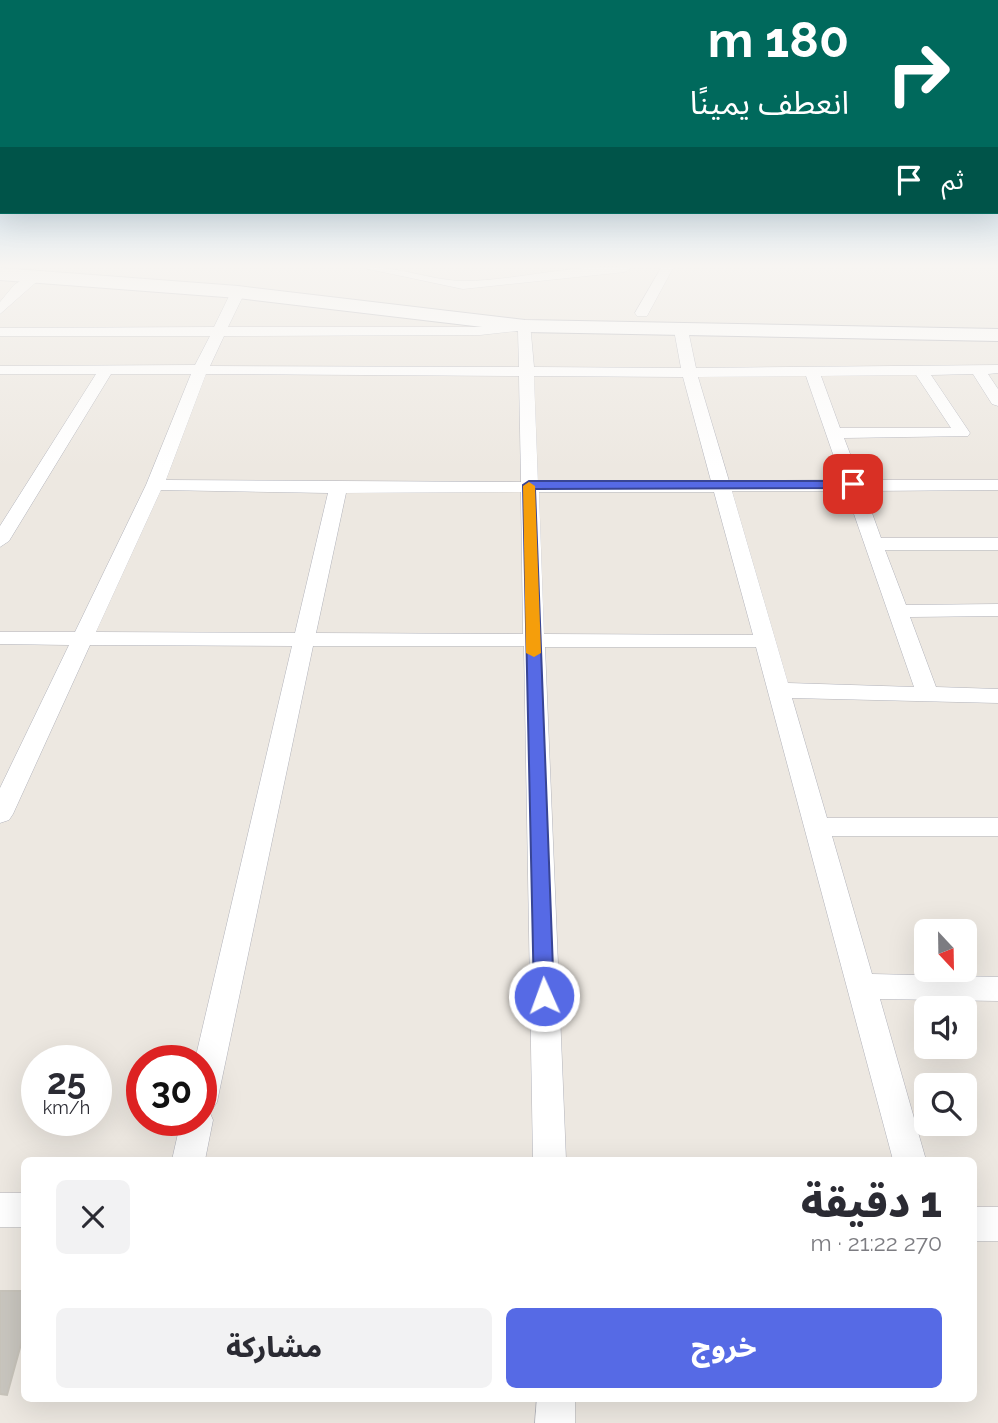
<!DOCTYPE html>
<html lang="ar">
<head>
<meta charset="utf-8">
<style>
  :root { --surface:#fff; --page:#f2f2f3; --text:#2b2b33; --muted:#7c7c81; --accent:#566ae5 }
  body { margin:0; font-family:Raleway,"Noto Sans Arabic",sans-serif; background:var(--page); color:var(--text); direction:rtl; height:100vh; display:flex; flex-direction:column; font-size:26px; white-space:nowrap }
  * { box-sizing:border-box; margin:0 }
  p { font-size:23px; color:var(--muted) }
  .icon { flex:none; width:38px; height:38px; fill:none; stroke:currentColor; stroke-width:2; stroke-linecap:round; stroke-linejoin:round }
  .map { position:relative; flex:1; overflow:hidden; direction:ltr }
  .side { position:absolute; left:21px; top:1157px; width:956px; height:245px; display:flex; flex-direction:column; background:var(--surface); border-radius:10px; box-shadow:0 7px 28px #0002; direction:rtl }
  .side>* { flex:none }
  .hud { position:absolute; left:0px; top:0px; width:999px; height:214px; box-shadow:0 7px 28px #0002; direction:rtl; background:#00695c; color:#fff; overflow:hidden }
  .needle { width:46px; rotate:158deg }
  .buttons { position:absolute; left:914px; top:919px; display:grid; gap:14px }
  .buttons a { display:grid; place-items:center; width:63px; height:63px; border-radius:10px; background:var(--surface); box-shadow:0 7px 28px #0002; font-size:35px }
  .speed { position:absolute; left:21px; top:1045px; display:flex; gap:14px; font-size:35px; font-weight:700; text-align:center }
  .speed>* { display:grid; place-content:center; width:91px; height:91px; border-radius:50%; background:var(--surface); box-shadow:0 7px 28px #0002; line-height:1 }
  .speed small { font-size:18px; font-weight:400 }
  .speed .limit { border:10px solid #d22; background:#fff; color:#111 }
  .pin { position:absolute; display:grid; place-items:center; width:60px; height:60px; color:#fff; margin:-30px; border-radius:14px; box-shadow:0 4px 10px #0006 }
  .me { position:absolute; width:77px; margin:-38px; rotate:358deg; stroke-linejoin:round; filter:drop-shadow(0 0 5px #0008) }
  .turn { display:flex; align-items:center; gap:24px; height:147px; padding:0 35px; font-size:32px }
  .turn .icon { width:91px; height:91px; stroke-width:2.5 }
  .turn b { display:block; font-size:49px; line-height:60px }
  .then { display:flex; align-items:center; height:66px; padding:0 35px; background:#0003; gap:14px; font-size:26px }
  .round { display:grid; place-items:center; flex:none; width:74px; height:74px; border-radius:10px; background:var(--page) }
  .head { display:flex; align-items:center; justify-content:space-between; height:119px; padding:0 35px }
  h1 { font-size:42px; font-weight:800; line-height:52px }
  .button { display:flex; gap:14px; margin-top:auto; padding:14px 35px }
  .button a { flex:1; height:80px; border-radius:10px; background:var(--accent); color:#fff; font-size:28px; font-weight:800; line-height:80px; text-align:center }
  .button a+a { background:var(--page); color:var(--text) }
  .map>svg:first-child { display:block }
</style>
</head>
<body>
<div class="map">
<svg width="998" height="1423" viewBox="0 0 998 1423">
  <rect width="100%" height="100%" fill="#ede8e1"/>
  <path fill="#c9c6bf" stroke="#c8c4bb" stroke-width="2" d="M0 1291H24V1333L7 1395 0 1394Z"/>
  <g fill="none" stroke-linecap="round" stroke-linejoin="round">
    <defs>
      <path id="street" d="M364 268C398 265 431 281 465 281 520 280 576 263 631 268L625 272 463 289Z
        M661 268H673L647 316H637L635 313Z
        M31 274 42 277 0 314V302L14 285Z
        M238 288 245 292 228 327H480L530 323 534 367 681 368 674 330 681 326 688 330 696 368 998 365V373L988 374 998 389V406L992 404 973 374 931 375 970 433 968 436 844 438 860 480H998V490L864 491 881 538H998V550H885L906 605 998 604V616L910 617 936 687 998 689V703L792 698 827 818H998V836H832L872 974 998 977V1001L880 999 926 1160H893L756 647H545L566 1160H533L524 646H313L217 1102 210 1113 213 1120 205 1160H172L181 1120H201V1060H195L292 646 90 645 13 814 9 820 0 823V788L69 645 0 644V632H75L146 485 191 374H111L9 541 0 547V526L96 374H0V366L195 365 210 336H0V328L214 327 231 292ZM518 331 519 367 210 366 224 336 480 335ZM206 374 519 376 521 482 166 480ZM916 375 951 428H840L821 376ZM534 376 683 377 711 481 538 482ZM806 376 842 480 729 481 698 377ZM161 490 328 493 295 633 96 632ZM732 491H846L914 687 788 683ZM521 492 523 634 316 633 346 493ZM539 492H714L753 635 544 634Z
        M0 1193H24V1227H0Z
        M973 1207H998V1241H973Z
        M537 1398H575V1423H535Z"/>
      <path id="secondary" d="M0 268 238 286 525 320 998 329V341L525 332 238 298 0 280Z"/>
    </defs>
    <use href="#street" stroke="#b2b3bb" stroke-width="1"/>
    <use href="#secondary" stroke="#b2b3bb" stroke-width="2"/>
    <use href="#street" fill="#fff" fill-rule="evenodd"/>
    <use href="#secondary" fill="#fff" fill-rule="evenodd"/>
  </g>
  <linearGradient id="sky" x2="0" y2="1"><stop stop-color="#7fbae5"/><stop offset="0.57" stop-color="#f7f5f2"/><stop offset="1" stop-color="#f7f5f2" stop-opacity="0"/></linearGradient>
  <rect width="998" height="467" fill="url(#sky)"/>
  <path fill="#566ae5" stroke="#384595" stroke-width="2" d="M529 481H853L859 484 853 488 535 489 554 996 551 1002 544 1005 537 1002 534 996 523 485Z"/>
  <path fill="#f59e0b" d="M529 482 535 486 541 653 534 657 526 653 523 486Z"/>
</svg>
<div class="buttons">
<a><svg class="needle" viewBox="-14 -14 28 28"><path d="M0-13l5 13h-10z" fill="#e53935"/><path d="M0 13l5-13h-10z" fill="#7c7c81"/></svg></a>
<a><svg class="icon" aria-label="sound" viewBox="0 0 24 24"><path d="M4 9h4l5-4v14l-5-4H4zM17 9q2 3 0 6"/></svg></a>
<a><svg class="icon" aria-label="search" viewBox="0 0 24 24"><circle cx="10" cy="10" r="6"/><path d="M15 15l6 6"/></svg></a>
</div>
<div class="speed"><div>25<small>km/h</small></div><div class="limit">30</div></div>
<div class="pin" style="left:853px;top:484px;background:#d93025"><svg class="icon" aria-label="arrive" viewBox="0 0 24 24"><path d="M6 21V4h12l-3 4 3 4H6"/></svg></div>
<svg class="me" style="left:544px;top:996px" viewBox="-20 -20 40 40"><circle r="17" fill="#566ae5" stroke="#fff" stroke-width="3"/><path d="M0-11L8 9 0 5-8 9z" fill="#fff"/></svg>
<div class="hud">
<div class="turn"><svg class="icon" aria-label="right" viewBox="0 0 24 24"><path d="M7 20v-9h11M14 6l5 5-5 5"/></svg><div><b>180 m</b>انعطف يمينًا</div></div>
<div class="then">ثم<svg class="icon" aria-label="arrive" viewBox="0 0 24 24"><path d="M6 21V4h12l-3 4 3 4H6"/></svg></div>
</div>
<section class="side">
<div class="head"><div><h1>1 دقيقة</h1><p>270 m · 21:22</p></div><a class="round"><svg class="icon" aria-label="close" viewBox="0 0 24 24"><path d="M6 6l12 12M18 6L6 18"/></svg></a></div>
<div class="button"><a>خروج</a><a>مشاركة</a></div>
</section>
</div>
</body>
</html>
